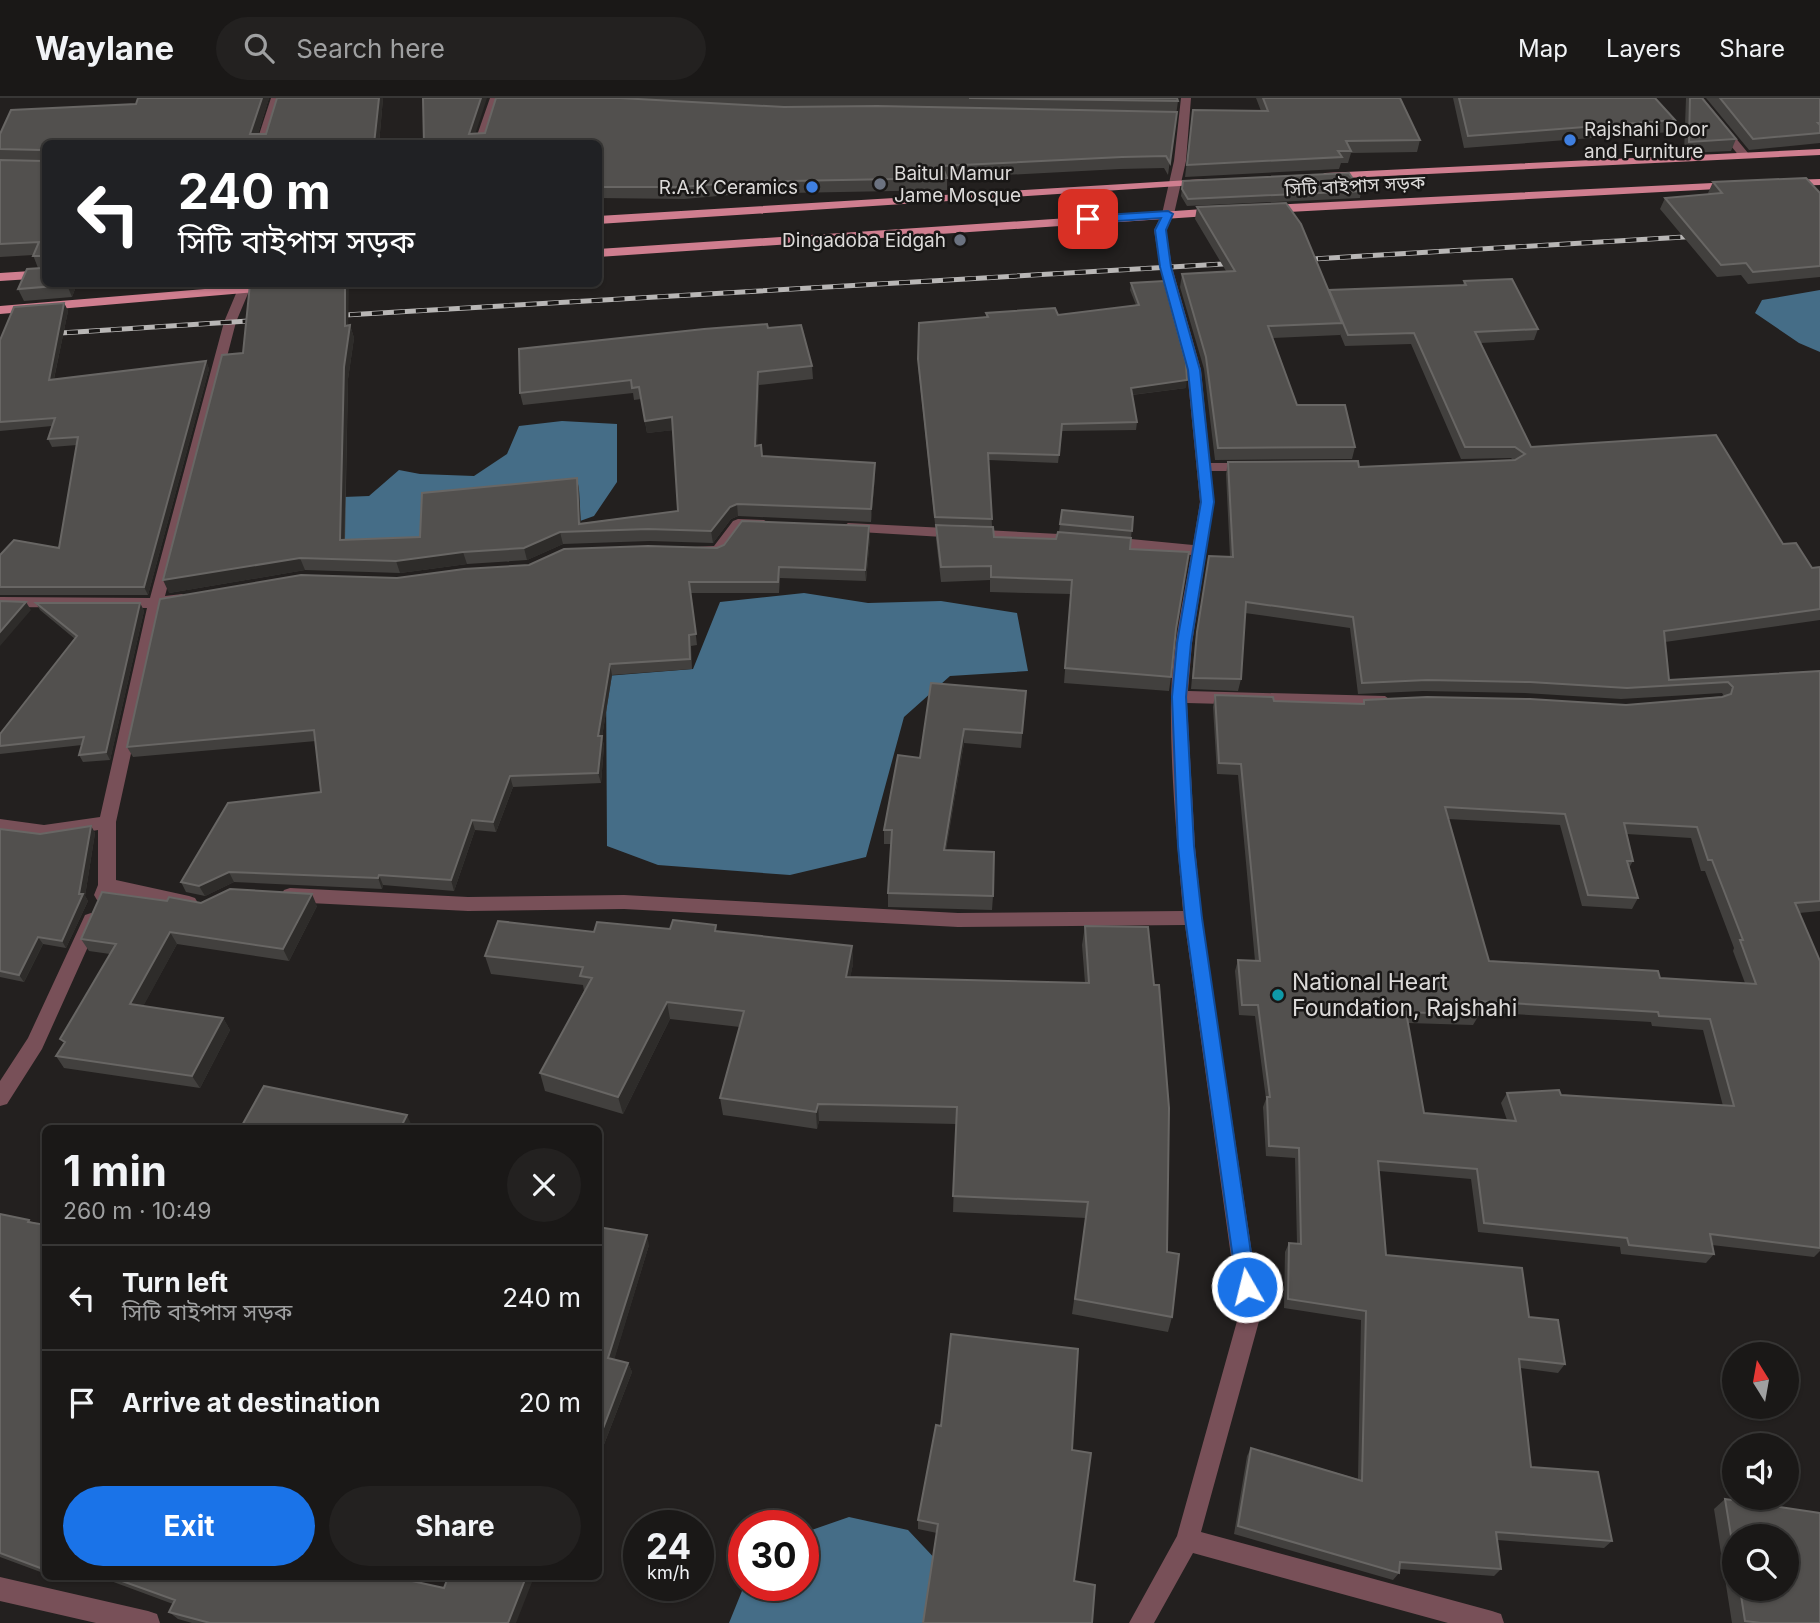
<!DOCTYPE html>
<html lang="en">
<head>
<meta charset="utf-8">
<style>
  :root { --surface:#1a1817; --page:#232120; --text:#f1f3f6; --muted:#9fa0a1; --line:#383736; --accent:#1a73e8 }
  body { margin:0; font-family:Inter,"Noto Sans Bengali",sans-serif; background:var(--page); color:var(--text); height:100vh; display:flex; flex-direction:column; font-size:26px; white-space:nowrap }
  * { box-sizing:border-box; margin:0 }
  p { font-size:23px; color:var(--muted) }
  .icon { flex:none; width:38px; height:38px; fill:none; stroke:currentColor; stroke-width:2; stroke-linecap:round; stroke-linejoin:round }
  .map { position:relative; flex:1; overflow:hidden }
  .sheet { position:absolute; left:42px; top:1027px; width:560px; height:455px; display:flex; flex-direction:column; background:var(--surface); border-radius:10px; box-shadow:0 2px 5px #0004,0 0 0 2px var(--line) }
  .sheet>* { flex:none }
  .banner { position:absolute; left:42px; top:42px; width:560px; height:147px; border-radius:10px; box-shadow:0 2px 5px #0004,0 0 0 2px var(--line); background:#202124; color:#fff; overflow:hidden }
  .needle { width:46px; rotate:349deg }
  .controls { position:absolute; left:1722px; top:1244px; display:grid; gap:14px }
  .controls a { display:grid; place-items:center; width:77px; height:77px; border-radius:50%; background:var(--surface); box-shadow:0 2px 5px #0004,0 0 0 2px var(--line); font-size:35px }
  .speed { position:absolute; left:623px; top:1412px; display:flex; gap:14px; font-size:35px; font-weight:700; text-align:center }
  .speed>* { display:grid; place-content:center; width:91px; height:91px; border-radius:50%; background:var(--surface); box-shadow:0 2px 5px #0004,0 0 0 2px var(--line); line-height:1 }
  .speed small { font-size:18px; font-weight:400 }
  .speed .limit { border:10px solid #d22; background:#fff; color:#111 }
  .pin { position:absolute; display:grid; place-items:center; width:60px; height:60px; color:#fff; margin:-30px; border-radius:14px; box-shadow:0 4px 10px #0006 }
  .me { position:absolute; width:77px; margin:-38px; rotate:352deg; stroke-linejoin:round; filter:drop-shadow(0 0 5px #0008) }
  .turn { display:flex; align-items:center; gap:24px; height:147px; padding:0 21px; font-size:32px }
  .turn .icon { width:91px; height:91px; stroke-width:2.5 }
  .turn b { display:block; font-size:49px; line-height:60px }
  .round { display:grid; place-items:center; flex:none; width:74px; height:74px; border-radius:37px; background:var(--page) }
  .headline { display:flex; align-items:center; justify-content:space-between; height:119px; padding:0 21px }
  h1 { font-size:42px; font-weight:700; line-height:52px }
  .action { display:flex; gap:14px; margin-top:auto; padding:14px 21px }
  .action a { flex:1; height:80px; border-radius:42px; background:var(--accent); color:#fff; font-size:28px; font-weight:700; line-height:80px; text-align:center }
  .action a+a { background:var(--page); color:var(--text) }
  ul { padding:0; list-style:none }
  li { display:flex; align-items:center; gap:21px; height:105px; padding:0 21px; border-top:2px solid var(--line) }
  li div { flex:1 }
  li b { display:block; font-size:26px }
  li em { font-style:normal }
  header { display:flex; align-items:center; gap:42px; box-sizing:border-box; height:98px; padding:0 35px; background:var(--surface); border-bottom:2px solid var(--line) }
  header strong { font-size:33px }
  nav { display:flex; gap:38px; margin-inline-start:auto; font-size:24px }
  .search { width:490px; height:63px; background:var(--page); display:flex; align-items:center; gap:18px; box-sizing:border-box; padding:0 24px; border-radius:38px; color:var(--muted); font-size:26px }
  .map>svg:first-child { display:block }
</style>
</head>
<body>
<header>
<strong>Waylane</strong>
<div class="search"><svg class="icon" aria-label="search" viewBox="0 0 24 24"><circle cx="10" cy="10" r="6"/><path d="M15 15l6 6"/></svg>Search here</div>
<nav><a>Map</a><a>Layers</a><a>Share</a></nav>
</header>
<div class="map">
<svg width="1820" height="1525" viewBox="0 0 1820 1525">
  <rect width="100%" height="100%" fill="#23201f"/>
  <path fill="#456d87" d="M1820 192V254L1799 245 1755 215 1762 202Z
    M562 323 617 326V384L594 418 527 442 297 444 318 400 369 398 399 372 420 376 474 378 507 356 519 328Z
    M804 495 868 505 941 503 1017 515 1028 573 950 578 904 619 866 759 790 777 658 767 607 748 606 578 693 571 720 504Z
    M849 1419 908 1432 940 1466 949 1525H729L744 1488H803V1435Z"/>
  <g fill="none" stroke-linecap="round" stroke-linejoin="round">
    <path fill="#785058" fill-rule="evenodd" d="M271 0H281L268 46H256Z
      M490 0H500L485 46H474Z
      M1181 0H1191L1186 63 1174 116 1166 132 1172 169 1201 272 1210 365H1250L1257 369 1250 373H1211L1214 404 1192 545 1188 593 1385 598 1393 604 1385 610 1187 605 1195 749 1202 820 1261 1216 1201 1434 1492 1513 1501 1516 1504 1525H1448L1193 1455 1154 1525H1129L1177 1438 1239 1216 1185 827 958 829 624 811 468 813 290 804 284 802 281 797 284 792 290 790 468 799 624 797 958 815 1183 813C1177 743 1170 670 1171 600 1172 552 1183 504 1191 457L1110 449 1103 444 1110 439 1193 447 1200 404 1187 272 1160 169 1154 132 1162 116 1174 63Z
      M1692 0H1703L1748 55V59H1740Z
      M240 186H252L236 224 165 498 182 496 190 501 187 505 163 509 116 724V782L189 798 195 800 198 805 195 810 189 812 113 795 109 802H97L94 797 98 787V732L44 741 0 735V721L44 727 100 719 147 510 0 509V499L150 500 224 224Z
      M738 421 764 422 771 427 764 432 742 431 723 456 695 455 693 452 695 449 714 448 733 423Z
      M848 425 1078 437 1085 442 1078 447 843 433 841 430Z
      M91 815 97 817 100 822 42 951 7 1006 0 1008V983L28 940 85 817Z
      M0 1479 148 1513 157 1516 160 1525H96L0 1503Z"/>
    <path fill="#cf7e8f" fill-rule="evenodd" d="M1820 51V57L1325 81 1319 78 1325 75Z
      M1206 81 1210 82V86L598 126V118Z
      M1820 81V87L1789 88 1783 85 1789 82Z
      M1733 84 1737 86V90L1268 115 1262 111 1268 107Z
      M1219 110 1223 111V117L598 159V151Z
      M46 172V180L0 183V175Z
      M264 186H308L302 190 0 216V208Z"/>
    <defs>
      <path id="rail" d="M1296 162 1701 138
        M328 218 1240 165
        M45 236 265 222"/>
    </defs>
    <use href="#rail" stroke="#b8b6b5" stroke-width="5"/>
    <use href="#rail" stroke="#191716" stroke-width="3.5" stroke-dasharray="11" stroke-linecap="butt"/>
  </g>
  <path fill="#42403e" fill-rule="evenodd" d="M269 0 258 36H266L277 0H383L379 46H46V186H77L72 199 24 203 18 191 38 170 33 157 0 159V36Z
    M496 0H1177L1178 3 1168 77 1164 70 1120 71 947 80V92L741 96 684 101 598 100V46H424L476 35H485Z
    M1256 0H1400L1420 42 1417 54 1351 55 1348 65H1341L1339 71 1185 79 1193 12 1261 13Z
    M1453 0H1655L1675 22 1670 34 1464 50Z
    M1686 0H1702L1736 41 1731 53 1684 55Z
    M1706 0H1820V45L1749 52Z
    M1183 83 1361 93 1360 100 1187 108 1181 98Z
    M1713 84 1820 95V179L1748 186 1741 177 1717 179 1660 111 1665 100 1709 96 1708 95Z
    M1197 109 1329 192 1463 187 1464 183 1538 231 1534 242 1481 245 1531 349 1783 446 1812 470 1820 469V522L1665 544 1669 582 1820 573V813L1799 815 1820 863V1153L1814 1159 1712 1147 1714 1156 1706 1165 1621 1156 1620 1149 1478 1134 1471 1081 1379 1073 1386 1157 1529 1219 1565 1266 1558 1275 1520 1270 1531 1369 1612 1443 1604 1450 1497 1442 1501 1471 1494 1478 1399 1471V1475L1393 1482 1234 1436 1247 1358 1251 1350 1358 1381 1361 1222 1284 1210 1285 1154 1289 1145 1297 1146 1295 1060 1266 1058 1263 1009 1266 1001 1255 918 1239 917 1235 873 1238 862 1255 863 1238 677 1217 676 1213 609 1215 597 1274 603 1363 606 1364 602 1626 607 1724 598 1722 595 1621 601 1525 595 1423 593 1358 596 1350 530 1245 515 1241 581 1238 593 1191 591 1195 545 1209 458 1230 459 1226 376 1228 364 1359 369 1513 362 1511 360 1461 361 1411 246 1345 248 1340 236V237L1273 240 1297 307 1355 349 1352 361 1215 362 1204 271 1180 189 1182 176 1226 173 1195 121ZM1448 721 1560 727 1582 808 1632 811 1638 800 1629 770 1633 763 1627 736 1691 740 1701 773H1705L1734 850 1733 853 1745 885 1660 880 1489 863ZM1478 914 1651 924 1652 928 1703 932 1723 1008 1561 997 1507 995 1501 1005 1507 1022 1424 1015 1408 925 1473 927 1479 917Z
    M1131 185 1186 290 1132 297 1137 324 1136 332 1062 333 1058 365 989 362 992 428 935 426 918 268 919 225 986 219V215L1058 217 1136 207 1130 192Z
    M64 205 68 213 54 281 206 263 209 271 148 497H0V457L59 450 77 347 52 349 48 341 52 328 0 333V242Z
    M350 227 354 240 348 281 345 442 420 439 577 380 579 392 581 425 678 413 673 332 647 335 641 301 634 302 633 295 523 307 520 295 768 230 812 268 813 281 759 287 757 347 762 358 875 378 871 424 738 418 731 421 713 445 650 443 563 446 527 462 467 466 400 475 305 472 169 495 243 255Z
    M1133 419 1130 451 1175 532 1171 579 1169 593 1064 585 1071 496 990 494V482L941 484 936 441V427L994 439 1056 441 1059 434 1060 426Z
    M870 439 866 483 780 480 779 495H691L697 547 691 548 692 571 612 577 602 639 604 648 601 685 513 689 496 734 475 732 454 793 383 787 382 791 234 784 205 798 186 794 181 784 321 694 316 643 133 659 127 649 397 480 717 450Z
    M36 505H140L144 513 110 662 83 664 79 657 82 647 0 656V636L75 541 40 512Z
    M931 585 1026 593 1021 650 964 645 946 752 993 798 992 812 888 809V795L891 746H884V732L920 660Z
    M91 728 95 735 85 798 88 803 66 850 43 846 24 884 0 879V731L40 736Z
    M167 803 317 808 289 863 177 846 143 908 223 920 230 932 200 990 64 970 56 958 64 945 60 941 110 856 89 853 81 841Z
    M1085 828 1167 1154 1172 1219 1168 1234 1072 1216 1086 1120 953 1114 956 1026 819 1023 817 1031 723 1017 720 1000 740 929 670 921 623 1016 545 993 540 975 584 893 583 887 491 876 485 858 670 831 717 833 852 848 853 866 850 879 1085 885 1082 847Z
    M0 1116 29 1122 32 1124 46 1127V1476L0 1459Z
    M598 1129 649 1147 614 1261 628 1265 632 1274 603 1349 598 1348Z
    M1072 1352 1074 1483 1092 1525 937 1435 918 1431V1422Z
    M1725 1401 1820 1525H1732L1714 1411ZM1734 1438 1787 1491H1734Z
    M100 1479H394L516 1525H192L178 1521 169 1514 173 1506Z"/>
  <path fill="#2e2c2a" d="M262 0H269L255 46 250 36Z
    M379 0H383L379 46H374Z
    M481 0H487L472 46 469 36Z
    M67 186H77L72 199 67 187Z
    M345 186H349L348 240 345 228Z
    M64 205 68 213 52 290 49 282Z
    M350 227 354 240 348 281 344 454 340 442 344 269Z
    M206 263 209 271 148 497 144 489Z
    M758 274 759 287 757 360 755 348Z
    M1187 282 1186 290 1130 297 1131 290Z
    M672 319 674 332 647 335 645 323Z
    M875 365V378L871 424V411Z
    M577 380 579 392 581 433 579 426Z
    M737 406 738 418 731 421 713 445 711 433 730 409Z
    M869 428 870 439 866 483 865 472Z
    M560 434 563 446 527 462 524 450Z
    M463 454 467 466 400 475 396 463Z
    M300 460 305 472 169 495 163 482Z
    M26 504 31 512 0 548V534Z
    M140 505 144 513 110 662 106 654Z
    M610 566 612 577 602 639 604 648 601 685 598 675V638Z
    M964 631V645L943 766 944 752Z
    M510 678 513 689 496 734 493 724Z
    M472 722 475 732 454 793 451 782Z
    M91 728 95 735 85 798 88 803 66 850 62 843 79 796Z
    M229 774 234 784 205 798 199 788Z
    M379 777 383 787 382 791 378 780Z
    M312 796 317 808 289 863 283 851Z
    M170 834 177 846 138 918 130 906Z
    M38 839 43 846 24 884 19 877Z
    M852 848 853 866 847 896 846 879Z
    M667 904 670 921 623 1016 618 999Z
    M223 920 230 932 200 990 192 978Z
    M818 1006 819 1023 817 1031 816 1014Z
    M407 1017 412 1028 411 1031H400Z
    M647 1137 649 1147 612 1269 608 1260Z
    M628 1265 632 1274 603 1349 599 1341Z
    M526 1479H534L516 1525H508Z"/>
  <path fill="#52504e" stroke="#686664" stroke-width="2" fill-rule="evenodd" d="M138 0H262L250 36H266L277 0H379L374 46H46V186H67V187L18 191 27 171 42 170V158H33L39 144 0 146V62L43 63 41 52 0 51V36L11 12 136 6Z
    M423 0H481L469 36 485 35 496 0H620L784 9 877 8 1177 14 1170 65 1166 58 1122 59 942 68 947 80 740 84 683 89H598V46H424Z
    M969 0H1177L1178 3Z
    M1263 0H1400L1420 42 1346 43 1351 53H1338L1342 59 1187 67 1193 12 1268 13Z
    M1459 0H1655L1675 22 1468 38Z
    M1690 0H1702L1736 41 1689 44Z
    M1720 0H1820V25H1818L1820 27V35L1753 41Z
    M1349 75 1361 93 1188 101 1182 91 1183 83Z
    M1806 80 1820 95V168L1753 174 1746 165 1721 167 1665 100 1722 95 1713 84Z
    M1286 105 1301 126 1342 225 1268 228 1297 307H1345L1355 349 1218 350 1206 259 1182 176 1235 173 1197 109Z
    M1512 181 1538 231 1475 234 1531 349 1716 337 1783 446 1796 445 1812 470 1820 469V511L1664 533 1669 582 1820 573V803L1795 805 1820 863V1150L1710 1136 1714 1156 1629 1147 1627 1140 1484 1125 1477 1071 1378 1063 1386 1157 1522 1170 1529 1219 1558 1222 1565 1266 1519 1261 1531 1369 1598 1374 1612 1443 1496 1434 1501 1471 1400 1464 1399 1475 1238 1428 1251 1350 1362 1383 1366 1213 1288 1201 1289 1145 1301 1146 1299 1050 1269 1048 1267 999H1270L1258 907H1242L1238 862 1260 863 1241 666 1219 665 1215 597 1273 599 1274 603 1364 606V602L1427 599 1530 601 1626 607 1722 599 1731 596 1733 589 1728 584 1627 590 1530 584 1427 582 1362 585 1353 519 1246 504 1241 581 1193 580 1197 534 1209 458 1233 459 1228 364 1358 363 1359 369 1515 362 1525 356 1515 349H1465L1414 235 1348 237 1329 192 1466 187 1464 183ZM1445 709 1565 716 1588 797 1638 800 1627 763H1633L1624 725 1697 729 1708 762H1712L1743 842H1740L1756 886 1660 880 1658 873 1489 863ZM1476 903 1658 914 1659 918 1710 921 1734 1008 1561 997 1559 992 1507 995 1516 1023 1424 1015 1406 914 1479 917Z
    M1164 183 1186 265 1187 282 1131 290 1137 324 1062 326 1059 357 988 355 992 421 935 419 918 261 919 225 988 219 986 215 1055 210 1058 217 1139 207 1131 185Z
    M250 186H345V228L350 227 344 269 340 442 420 439 422 395 577 380 579 426 678 413 672 319 645 323 639 289 632 290 631 282 520 295 519 251 704 231 767 226 768 230 801 227 812 268 758 274 755 348 761 347 762 358 875 365 871 411 737 406 730 409 711 433 648 431 560 434 524 450 463 454 396 463 300 460 163 482 222 257 243 255Z
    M64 205 49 282 206 263 144 489H0V457L14 442 59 450 78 339 48 341 55 320 0 324V242L14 209Z
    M1062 412 1133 419 1132 433 1060 426Z
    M742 423 869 428 865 472 779 469 778 484H689L696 536 689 537 690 561 610 566 598 638H602L598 675 510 678 493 724 472 722 451 782 379 777 378 780 229 774 199 788 181 784 228 705 321 694 314 632 127 649 160 501 301 477 397 480 464 471 529 467 564 451 648 448 717 450 724 447Z
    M936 427 993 429 994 439 1056 441 1058 434 1131 440 1130 451 1189 454 1176 531 1171 579 1065 570 1072 482 991 479V468L941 469Z
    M0 503 26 504 0 534Z
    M36 505H140L106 654 79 657 84 639 0 648V636L77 538Z
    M931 585 1026 593 1022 635 964 631 944 752 994 754 993 798 888 795 892 732H884L898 657 920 660Z
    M91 728 79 796H83L62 843 38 839 19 877 0 873V731L40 736Z
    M230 791 312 796 283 851 170 834 130 906 223 920 192 978 56 958 65 944 60 941 116 846 81 841 102 794 167 803 169 799 201 805Z
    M673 822 716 827 715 833 852 848 846 879 1089 885 1085 828 1148 829 1154 887H1159L1169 1010 1167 1154 1179 1156 1172 1219 1075 1201 1088 1104 953 1098 957 1009 818 1006 816 1014 720 1000 744 913 667 904 618 999 540 975 592 880 580 878 583 869 485 858 498 823 594 834 597 824 670 831Z
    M264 988 407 1017 400 1031H240Z
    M0 1116 29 1122 28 1124 46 1127V1467L43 1471 0 1455Z
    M598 1129 647 1137 608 1260 628 1265 599 1341 598 1340Z
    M951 1236 1078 1251 1072 1352 1091 1355 1074 1483 1095 1487 1092 1525H923L938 1426 918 1422 936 1327 941 1328Z
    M1725 1401 1820 1415V1525H1761L1745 1523 1740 1491H1787V1438H1734V1456Z
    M111 1479H394L444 1490 448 1479H526L508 1525H210L169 1514 175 1502Z"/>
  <path fill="#1a73e8" stroke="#114b97" stroke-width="2" d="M1168 113 1173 116 1166 132 1171 169 1200 272 1214 404 1191 545 1186 599 1194 748 1202 820 1256 1189 1254 1196 1247 1198 1240 1196 1237 1189 1185 820 1178 748 1172 599 1177 545 1201 404 1188 272 1160 169 1155 132 1161 120 1088 125 1083 121 1088 118Z"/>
  <g fill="#3f7fe0" stroke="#191716" stroke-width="2.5">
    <circle cx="1570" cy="42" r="7"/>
    <circle cx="812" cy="89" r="7"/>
  </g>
  <g fill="#6b7280" stroke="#191716" stroke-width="2.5">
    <circle cx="880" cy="86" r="7"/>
    <circle cx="960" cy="142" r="7"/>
  </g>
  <circle fill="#0f9aa8" stroke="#191716" stroke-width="2.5" cx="1278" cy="897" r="7"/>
  <g text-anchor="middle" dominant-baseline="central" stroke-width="5" stroke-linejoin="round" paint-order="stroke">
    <g font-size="19" fill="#dcdad9" stroke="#191716" text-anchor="start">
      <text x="1584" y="31">Rajshahi Door<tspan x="1584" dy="22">and Furniture</tspan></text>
      <text x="894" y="75">Baitul Mamur<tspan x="894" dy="22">Jame Mosque</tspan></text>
      <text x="798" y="89" text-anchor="end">R.A.K Ceramics</text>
      <text x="946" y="142" text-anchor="end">Dingadoba Eidgah</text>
    </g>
    <g font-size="19" fill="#dcdad9" stroke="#191716">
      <text transform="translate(1355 88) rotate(-3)">সিটি বাইপাস সড়ক</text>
    </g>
    <g font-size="23" fill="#dcdad9" stroke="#191716" text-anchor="start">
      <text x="1292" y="884">National Heart<tspan x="1292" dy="26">Foundation, Rajshahi</tspan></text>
    </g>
  </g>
</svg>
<div class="controls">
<a><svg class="needle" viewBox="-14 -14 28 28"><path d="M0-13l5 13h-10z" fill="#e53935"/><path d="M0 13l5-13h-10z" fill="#9fa0a1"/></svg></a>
<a><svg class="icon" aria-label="sound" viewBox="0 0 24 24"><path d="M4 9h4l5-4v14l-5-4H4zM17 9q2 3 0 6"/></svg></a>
<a><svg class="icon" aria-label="search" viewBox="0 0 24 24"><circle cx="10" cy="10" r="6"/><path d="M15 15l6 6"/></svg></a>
</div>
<div class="speed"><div>24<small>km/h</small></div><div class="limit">30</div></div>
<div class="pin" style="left:1088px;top:121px;background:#d93025"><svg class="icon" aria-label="arrive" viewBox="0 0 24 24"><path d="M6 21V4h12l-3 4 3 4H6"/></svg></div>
<svg class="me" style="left:1247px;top:1189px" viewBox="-20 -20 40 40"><circle r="17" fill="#1a73e8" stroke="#fff" stroke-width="3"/><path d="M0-11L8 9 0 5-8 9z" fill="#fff"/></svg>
<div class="banner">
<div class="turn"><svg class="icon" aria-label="left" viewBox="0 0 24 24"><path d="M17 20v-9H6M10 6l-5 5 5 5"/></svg><div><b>240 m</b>সিটি বাইপাস সড়ক</div></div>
</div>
<section class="sheet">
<div class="headline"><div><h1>1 min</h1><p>260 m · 10:49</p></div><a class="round"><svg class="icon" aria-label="close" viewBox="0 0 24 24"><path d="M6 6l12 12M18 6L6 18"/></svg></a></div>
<ul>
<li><svg class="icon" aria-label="left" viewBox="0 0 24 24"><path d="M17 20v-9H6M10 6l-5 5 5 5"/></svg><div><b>Turn left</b><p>সিটি বাইপাস সড়ক</p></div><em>240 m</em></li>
<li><svg class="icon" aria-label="arrive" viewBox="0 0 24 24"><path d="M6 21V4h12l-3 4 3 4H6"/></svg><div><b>Arrive at destination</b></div><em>20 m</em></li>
</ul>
<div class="action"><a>Exit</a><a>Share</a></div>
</section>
</div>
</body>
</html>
